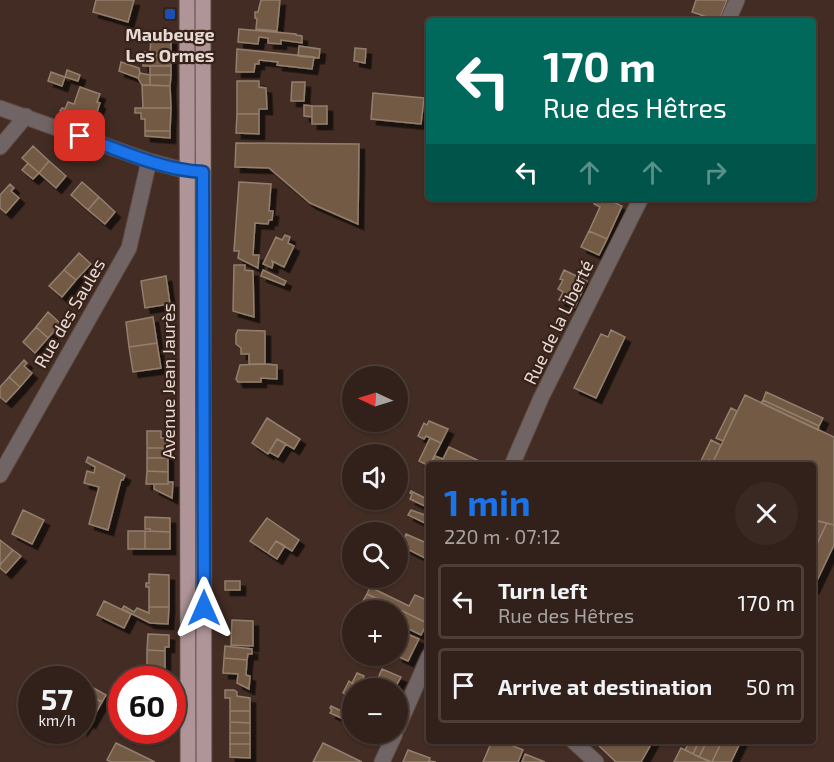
<!DOCTYPE html>
<html lang="en">
<head>
<meta charset="utf-8">
<style>
  :root { --surface:#32211a; --page:#3a2923; --text:#f1f3f6; --muted:#a8a3a2; --line:#4d3e39; --accent:#1a73e8 }
  body { margin:0; font-family:"Exo 2",sans-serif; background:var(--page); color:var(--text); height:100vh; display:flex; flex-direction:column; font-size:22px; white-space:nowrap }
  * { box-sizing:border-box; margin:0 }
  p { font-size:20px; color:var(--muted) }
  .icon { flex:none; width:33px; height:33px; fill:none; stroke:currentColor; stroke-width:2; stroke-linecap:round; stroke-linejoin:round }
  .map { position:relative; flex:1; overflow:hidden }
  .sheet { position:absolute; left:426px; top:462px; width:390px; height:282px; display:flex; flex-direction:column; background:var(--surface); border-radius:6px; box-shadow:0 2px 4px #0004,0 0 0 2px var(--line) }
  .sheet>* { flex:none }
  .banner { position:absolute; left:426px; top:18px; width:390px; height:183px; border-radius:6px; box-shadow:0 2px 4px #0004,0 0 0 2px var(--line); background:#00695c; color:#fff; overflow:hidden }
  .needle { width:39px; rotate:274deg }
  .controls { position:absolute; left:342px; top:366px; display:grid; gap:12px }
  .controls a { display:grid; place-items:center; width:66px; height:66px; border-radius:50%; background:var(--surface); box-shadow:0 2px 4px #0004,0 0 0 2px var(--line); font-size:30px }
  .speed { position:absolute; left:18px; top:666px; display:flex; gap:12px; font-size:30px; font-weight:700; text-align:center }
  .speed>* { display:grid; place-content:center; width:78px; height:78px; border-radius:50%; background:var(--surface); box-shadow:0 2px 4px #0004,0 0 0 2px var(--line); line-height:1 }
  .speed small { font-size:15px; font-weight:400 }
  .speed .limit { border:9px solid #d22; background:#fff; color:#111 }
  .pin { position:absolute; display:grid; place-items:center; width:51px; height:51px; color:#fff; margin:-26px; border-radius:12px; box-shadow:0 3px 9px #0006 }
  .me { position:absolute; width:66px; margin:-33px; rotate:0deg; stroke-linejoin:round; filter:drop-shadow(0 0 4px #0008) }
  .turn { display:flex; align-items:center; gap:21px; height:126px; padding:0 18px; font-size:27px }
  .turn .icon { width:78px; height:78px; stroke-width:2.5 }
  .turn b { display:block; font-size:42px; line-height:51px }
  .lanes { display:flex; align-items:center; height:57px; padding:0 18px; background:#0003; justify-content:center; gap:30px; direction:ltr }
  .lanes .off { opacity:.35 }
  .round { display:grid; place-items:center; flex:none; width:63px; height:63px; border-radius:32px; background:var(--page) }
  .summary { display:flex; align-items:center; justify-content:space-between; height:102px; padding:0 18px }
  h1 { font-size:36px; font-weight:700; line-height:45px; color:var(--accent) }
  ul { padding:0; list-style:none }
  li { display:flex; align-items:center; gap:18px; height:75px; margin:0 12px 9px; padding:0 6px; border:3px solid var(--line); border-radius:6px }
  li div { flex:1 }
  li b { display:block; font-size:22px }
  li em { font-style:normal }
  .map>svg:first-child { display:block }
</style>
</head>
<body>
<div class="map">
<svg width="834" height="762" viewBox="0 0 834 762">
  <defs>
    <filter id="shadow"><feDropShadow dx="5.5" dy="5.5" stdDeviation="0" flood-color="#0009"/></filter>
  </defs>
  <rect width="100%" height="100%" fill="#422c23"/>
  <path fill="#735a44" stroke="#937f6d" stroke-width="1.5" filter="url(#shadow)" d="M96 0H134L128 22 93 12Z
    M261 0H280L277 31 256 29 257 19 255 18V12H258Z
    M696 0H727L719 21 692 12Z
    M239 29 296 34V35L302 36V43L281 40V44L268 43V38L259 37 258 44 238 42Z
    M151 38 171 39V55H143V52H150Z
    M299 46 320 49 319 58 298 56Z
    M355 48 366 49 365 63 354 61Z
    M237 49 314 57 312 69 277 65 278 62 259 60V64H255L254 72H236Z
    M143 55H171V66H143Z
    M121 62 139 68 140 73 138 78 119 71Z
    M150 66H171V75H150Z
    M67 70 80 75 78 81 65 77Z
    M51 72 65 77 62 86 48 81Z
    M140 73 150 75V85H142L138 78Z
    M150 75H171L170 86 150 85Z
    M237 81H259V87L266 88 267 109H259V114H237Z
    M292 82H305L304 101H291Z
    M142 85 170 86 171 108H143Z
    M80 87 100 94 97 102 100 103 94 121 91 123 60 111 62 108 65 109 68 102 74 104Z
    M373 93 424 98 421 124 371 119Z
    M304 105 312 106V117L304 116Z
    M312 106H327V124H312Z
    M135 108H171L170 131H145V119H141V113H135Z
    M237 114H259V134L236 133Z
    M145 131H170V138L145 136Z
    M236 143 359 144 358 224 310 203 269 168 235 167Z
    M33 146 49 161 39 173 22 158Z
    M49 161 66 176 56 188 39 173Z
    M28 163 39 173 33 179 22 170Z
    M82 182 99 197 88 210 71 195Z
    M239 182 271 184 269 211H273L272 220H269L268 224 255 223 253 255H259L258 268 238 258 239 251H234Z
    M10 184 14 188 11 191 19 198 6 213 0 208V195Z
    M99 197 115 212 105 224 88 210Z
    M597 198H605L622 206 607 239 589 231 600 207 594 204Z
    M589 231 607 239 599 255 581 247Z
    M285 235 290 237 288 243 294 246 284 267 272 261 273 264 272 268 263 264 276 237 282 240Z
    M79 253 91 264 76 280 64 270Z
    M234 265H245V270L253 271 254 317 233 311Z
    M64 270 76 280 62 297 49 286Z
    M263 270 286 281 284 285 261 276Z
    M564 270 587 281 575 307 559 300 563 292 558 289 563 280 560 279Z
    M166 276 170 304 145 308 141 281Z
    M48 312 61 324 48 338 36 327Z
    M153 317 157 343 129 347 126 322Z
    M36 327 48 338 35 353 23 342Z
    M238 330 265 331V364H249V354H241V348L236 344V334Z
    M611 330 625 337 596 398 574 388 601 334 608 337Z
    M157 343 161 368 133 372 129 347Z
    M24 360 27 363 24 366 32 373 20 387 9 377Z
    M265 364 277 365V379L261 378V382H238L236 379 240 365Z
    M9 377 20 387 6 402 0 397V387Z
    M766 392 823 418 819 426 763 400Z
    M745 395 834 437V525L813 520V465L707 464 709 460 713 462Z
    M763 400 819 426 818 430 761 403Z
    M731 408 737 411 723 441 716 438Z
    M267 418 300 439 294 449 277 439 268 454 252 443Z
    M429 421 448 429 441 443 426 436 424 439 418 436 424 423 427 425Z
    M147 431H161V438H168V448H147Z
    M430 438 441 443 429 466 419 461Z
    M277 439 286 444 278 457 269 452Z
    M711 440 721 445 713 462 709 460 707 464 710 465H699Z
    M449 447 488 465H455L447 462 446 465H431L435 456 443 459Z
    M147 448H168V458H147Z
    M88 457 125 475 123 480H121L108 530 89 524 99 487 84 483 87 471 94 473 95 467 86 462Z
    M147 458H168V472L147 471Z
    M147 471 168 472V484H146Z
    M168 482H173L172 498 154 489V484H168Z
    M411 491 429 500V508L410 499 412 494 410 493Z
    M23 510 44 520 32 544 12 534Z
    M411 510 428 516 429 525 408 515Z
    M145 517 170 518V532L150 531V529H145Z
    M267 518 299 540 292 551 276 541 268 553 250 541Z
    M813 520 827 523 813 552Z
    M827 523 834 525V545L813 589V552Z
    M128 531H145V549H128Z
    M145 531 170 532V549H145Z
    M406 534 429 544V560L401 546Z
    M0 540 13 550 0 565Z
    M276 541 285 546 277 559 268 553Z
    M13 550 21 556 6 573 0 568V565Z
    M149 574 169 575V607H149V587H146V583H149Z
    M225 581H240V590H225Z
    M370 587 409 606 415 595 429 601V618L427 623 367 594Z
    M367 594 427 623 421 635 400 625 402 620 398 618V610H382L363 601Z
    M104 601 131 614 124 628 97 615Z
    M124 606 134 612 137 608 149 613V607H169L168 624 150 623 122 609Z
    M232 620 253 621V646L231 645Z
    M398 630 419 639 408 661 397 656Z
    M148 634 169 635V647H165V651L147 650Z
    M225 646 252 649V654H248L247 660 224 658Z
    M147 650 165 651V676H159V672L147 671Z
    M224 658 247 660 246 675 250 676 249 689 237 683 238 674 223 673Z
    M382 669 401 677 395 688H364L352 683 357 673 364 676 363 679 375 685Z
    M349 681 352 683 364 688H352V697L343 693Z
    M83 682 106 695 102 702 82 690Z
    M82 690 102 702 98 709 82 701Z
    M225 690H234L237 692V696L250 698V711H230V698H225Z
    M82 701 98 709 90 723 88 721 82 730Z
    M331 706 352 716V729L348 727 350 722 330 713 332 710 330 708Z
    M230 711H250V723L230 722Z
    M230 722 250 723V733H230Z
    M230 733H250V744H230Z
    M492 741H501L523 750 518 762H483Z
    M594 741H653L641 762H616Z
    M690 741H699L693 754 685 750Z
    M699 741H707L699 757 693 754Z
    M707 741H722L712 762 699 757Z
    M722 741H741L731 762H712Z
    M116 743 155 762H111L107 760Z
    M323 743 362 762H313Z
    M230 744H250V758L230 757Z
    M681 748 683 749 710 762H674Z
    M408 750 430 758 429 761 436 762H403Z
    M525 754 545 762H522Z"/>
  <g fill="none" stroke-linecap="round" stroke-linejoin="round">
    <defs>
      <path id="street" d="M728 21 737 0
        M0 108 149 161 187 171 200 172
        M0 147 26 116
        M512 465 541 398 641 198
        M0 475 129 248 149 161
        M398 727 429 656
        M573 741 596 762
        M382 762 395 734"/>
      <path id="primary" d="M187 0 188 762
        M203 0 204 762"/>
    </defs>
    <use href="#street" stroke="#5c483f" stroke-width="17"/>
    <use href="#primary" stroke="#5c483f" stroke-width="17"/>
    <use href="#street" stroke="#716465" stroke-width="15"/>
    <use href="#primary" stroke="#af9597" stroke-width="15"/>
  </g>
  <g fill="none" stroke-linecap="round" stroke-linejoin="round">
    <defs>
      <path id="route" d="M80 136C120 150 161 170 203 172L204 608"/>
    </defs>
    <use href="#route" stroke="#114b97" stroke-width="15"/>
    <use href="#route" stroke="#1a73e8" stroke-width="10"/>
  </g>
  <rect fill="#1a4fb4" stroke="#37221a" stroke-width="2" x="164" y="8" width="12" height="12" rx="3"/>
  <g text-anchor="middle" dominant-baseline="central" stroke-width="4.5" stroke-linejoin="round" paint-order="stroke">
    <g font-size="18" font-weight="bold" fill="#e7d9d3" stroke="#37221a">
      <text x="170" y="34">Maubeuge<tspan x="170" dy="21">Les Ormes</tspan></text>
    </g>
    <g font-size="18" fill="#e7d9d3" stroke="#37221a">
      <text transform="translate(69 313) rotate(-60)">Rue des Saules</text>
      <text transform="translate(558 322) rotate(-64)">Rue de la Liberté</text>
      <text transform="translate(168 381) rotate(-90)">Avenue Jean Jaurès</text>
    </g>
  </g>
</svg>
<div class="controls">
<a><svg class="needle" viewBox="-14 -14 28 28"><path d="M0-13l5 13h-10z" fill="#e53935"/><path d="M0 13l5-13h-10z" fill="#a8a3a2"/></svg></a>
<a><svg class="icon" aria-label="sound" viewBox="0 0 24 24"><path d="M4 9h4l5-4v14l-5-4H4zM17 9q2 3 0 6"/></svg></a>
<a><svg class="icon" aria-label="search" viewBox="0 0 24 24"><circle cx="10" cy="10" r="6"/><path d="M15 15l6 6"/></svg></a>
<a>+</a>
<a>−</a>
</div>
<div class="speed"><div>57<small>km/h</small></div><div class="limit">60</div></div>
<div class="pin" style="left:80px;top:136px;background:#d93025"><svg class="icon" aria-label="arrive" viewBox="0 0 24 24"><path d="M6 21V4h12l-3 4 3 4H6"/></svg></div>
<svg class="me" style="left:204px;top:608px" viewBox="-20 -20 40 40"><path d="M0-17L14 15 0 8-14 15z" fill="#1a73e8" stroke="#fff" stroke-width="4"/></svg>
<div class="banner">
<div class="turn"><svg class="icon" aria-label="left" viewBox="0 0 24 24"><path d="M17 20v-9H6M10 6l-5 5 5 5"/></svg><div><b>170 m</b>Rue des Hêtres</div></div>
<div class="lanes"><svg class="icon" aria-label="left" viewBox="0 0 24 24"><path d="M17 20v-9H6M10 6l-5 5 5 5"/></svg><svg class="icon off" aria-label="ahead" viewBox="0 0 24 24"><path d="M12 20V5M6 11l6-6 6 6"/></svg><svg class="icon off" aria-label="ahead" viewBox="0 0 24 24"><path d="M12 20V5M6 11l6-6 6 6"/></svg><svg class="icon off" aria-label="right" viewBox="0 0 24 24"><path d="M7 20v-9h11M14 6l5 5-5 5"/></svg></div>
</div>
<section class="sheet">
<div class="summary"><div><h1>1 min</h1><p>220 m · 07:12</p></div><a class="round"><svg class="icon" aria-label="close" viewBox="0 0 24 24"><path d="M6 6l12 12M18 6L6 18"/></svg></a></div>
<ul>
<li><svg class="icon" aria-label="left" viewBox="0 0 24 24"><path d="M17 20v-9H6M10 6l-5 5 5 5"/></svg><div><b>Turn left</b><p>Rue des Hêtres</p></div><em>170 m</em></li>
<li><svg class="icon" aria-label="arrive" viewBox="0 0 24 24"><path d="M6 21V4h12l-3 4 3 4H6"/></svg><div><b>Arrive at destination</b></div><em>50 m</em></li>
</ul>
</section>
</div>
</body>
</html>
